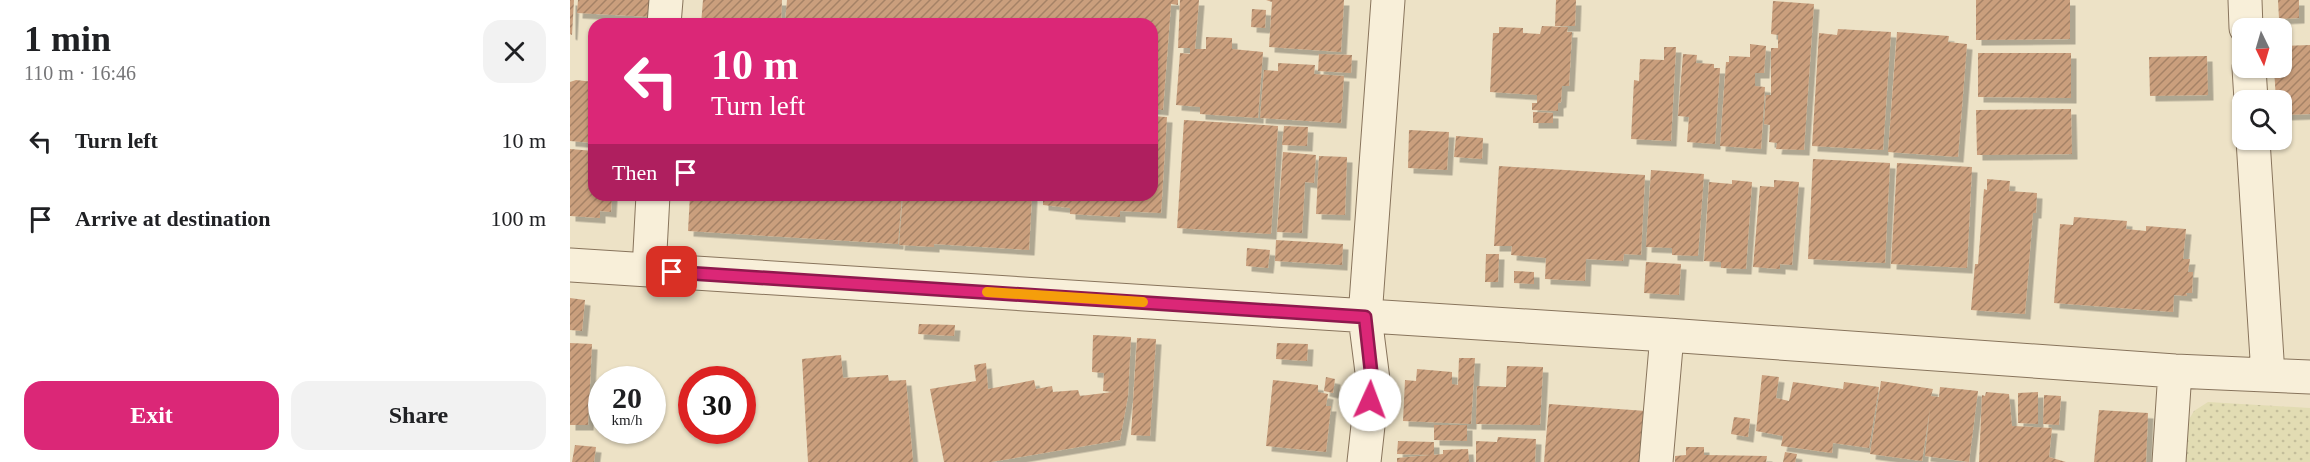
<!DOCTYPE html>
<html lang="en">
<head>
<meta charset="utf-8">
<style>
  :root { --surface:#fff; --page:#f2f2f2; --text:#202124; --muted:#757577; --accent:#db2777 }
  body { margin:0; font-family:Georgia,serif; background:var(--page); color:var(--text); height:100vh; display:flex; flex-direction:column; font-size:22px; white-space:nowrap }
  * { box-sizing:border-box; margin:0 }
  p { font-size:20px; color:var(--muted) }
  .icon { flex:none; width:33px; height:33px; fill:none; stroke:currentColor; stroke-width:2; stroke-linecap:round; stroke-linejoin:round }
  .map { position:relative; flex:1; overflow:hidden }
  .drawer { display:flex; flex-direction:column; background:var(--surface); width:570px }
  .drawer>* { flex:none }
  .banner { position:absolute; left:18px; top:18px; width:570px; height:183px; border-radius:18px; box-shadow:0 2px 4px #0004; background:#db2777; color:#fff; overflow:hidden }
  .needle { width:39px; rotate:175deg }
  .tools { position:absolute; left:1662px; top:18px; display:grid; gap:12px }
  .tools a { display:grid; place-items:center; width:60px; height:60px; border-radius:12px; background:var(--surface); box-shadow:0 2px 4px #0004; font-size:30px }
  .speed { position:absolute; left:18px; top:366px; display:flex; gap:12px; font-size:30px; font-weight:700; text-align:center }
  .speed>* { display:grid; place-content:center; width:78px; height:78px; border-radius:50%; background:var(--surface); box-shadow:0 2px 4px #0004; line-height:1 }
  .speed small { font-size:15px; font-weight:400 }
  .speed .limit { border:9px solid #d22; background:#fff; color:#111 }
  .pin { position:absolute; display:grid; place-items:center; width:51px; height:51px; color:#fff; margin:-26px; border-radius:12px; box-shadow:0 3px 9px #0006 }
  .me { position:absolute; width:66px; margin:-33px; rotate:2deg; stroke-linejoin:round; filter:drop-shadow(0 0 4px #0008) }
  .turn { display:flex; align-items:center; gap:21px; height:126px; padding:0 24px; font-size:27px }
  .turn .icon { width:78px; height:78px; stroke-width:2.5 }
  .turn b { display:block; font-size:42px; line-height:51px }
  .then { display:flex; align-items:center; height:57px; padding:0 24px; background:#0003; gap:12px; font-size:22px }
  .round { display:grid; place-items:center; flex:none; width:63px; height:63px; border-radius:18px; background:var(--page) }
  .summary { display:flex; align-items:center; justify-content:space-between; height:102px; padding:0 24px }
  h1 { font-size:36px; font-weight:800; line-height:45px }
  .button { display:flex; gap:12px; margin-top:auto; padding:12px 24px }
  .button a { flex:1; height:69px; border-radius:18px; background:var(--accent); color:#fff; font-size:24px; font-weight:800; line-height:69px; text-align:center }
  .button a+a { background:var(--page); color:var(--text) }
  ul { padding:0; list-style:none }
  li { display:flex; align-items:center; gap:18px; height:78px; padding:0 24px }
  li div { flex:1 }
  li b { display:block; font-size:22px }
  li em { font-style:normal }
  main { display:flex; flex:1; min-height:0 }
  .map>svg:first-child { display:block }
</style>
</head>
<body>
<main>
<section class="drawer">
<div class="summary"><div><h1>1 min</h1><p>110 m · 16:46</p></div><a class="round"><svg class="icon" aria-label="close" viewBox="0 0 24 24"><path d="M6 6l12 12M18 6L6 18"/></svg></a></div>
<ul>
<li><svg class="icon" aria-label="left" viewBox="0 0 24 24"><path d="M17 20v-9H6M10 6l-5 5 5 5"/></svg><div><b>Turn left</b></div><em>10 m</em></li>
<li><svg class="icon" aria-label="arrive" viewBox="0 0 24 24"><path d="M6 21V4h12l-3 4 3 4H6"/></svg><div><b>Arrive at destination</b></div><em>100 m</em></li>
</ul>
<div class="button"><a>Exit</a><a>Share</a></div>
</section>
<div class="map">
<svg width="1740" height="462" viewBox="0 0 1740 462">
  <defs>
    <pattern id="farmland-dots" width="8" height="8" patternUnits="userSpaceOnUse" patternTransform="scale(1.5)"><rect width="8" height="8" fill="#e2dcb3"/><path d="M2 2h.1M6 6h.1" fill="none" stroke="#c3bd9a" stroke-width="1.8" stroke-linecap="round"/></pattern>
    <pattern id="building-hatch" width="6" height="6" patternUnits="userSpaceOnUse" patternTransform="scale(1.5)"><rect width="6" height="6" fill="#ca9f7d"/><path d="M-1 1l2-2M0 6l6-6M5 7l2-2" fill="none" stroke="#a58266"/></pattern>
    <filter id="shadow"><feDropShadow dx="5.5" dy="5.5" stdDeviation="0" flood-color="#0004"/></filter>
  </defs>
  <rect width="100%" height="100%" fill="#ede2c6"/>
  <path fill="url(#farmland-dots)" d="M1638 402 1740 408V462H1616L1618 421 1624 411Z"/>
  <path fill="url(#building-hatch)" filter="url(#shadow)" d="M0 0H4L2 35 0 34Z
    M8 0H84L83 17 7 13Z
    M133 0H212L211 24H131Z
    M217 0H608V5L601 4 593 110 582 109V24H215Z
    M610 0H629L625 49H636V37L662 38V49L693 52 688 118 630 114V107L606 105 610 53 620 54V48H608Z
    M696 0H774L771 52 699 47 702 2Z
    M986 0H1006L1005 26H985Z
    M1406 0H1500V39L1406 40Z
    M1708 0H1729V18L1709 19Z
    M1203 1 1244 4 1234 150 1206 149 1207 143 1199 142 1200 125 1194 124 1196 95H1201V48H1208V35L1201 34Z
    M682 9 696 10 695 28 681 27Z
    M972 26 998 27 997 32H1002L999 86H992L991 102 988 103V111L962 110V103H967V95L920 92 923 33H929V27L953 28V33L970 34Z
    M1268 29 1321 32 1313 150 1242 146 1249 33 1267 35Z
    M1327 32 1379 36 1378 42 1397 44 1388 157 1318 152Z
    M1180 44 1196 46 1194 73H1185V86L1195 87 1191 149 1150 146 1156 62H1159V56L1180 57Z
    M1740 45V114L1712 115V100H1706L1704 68H1712V46Z
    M1094 47H1106L1101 141 1061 139 1064 80 1069 81 1070 59 1094 60Z
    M1408 53H1501V98L1408 97Z
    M749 54 782 55 781 73 748 71Z
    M1113 54 1127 55 1126 63 1144 64V68H1150L1145 144 1117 142 1119 117 1108 116Z
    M1637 56 1638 95 1580 96 1579 57Z
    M708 63 745 65 744 74 774 76 771 123 690 118 694 70 708 71Z
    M6 80 24 82V143L0 141V82Z
    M1501 109 1502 154 1407 155 1406 110Z
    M963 112 983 113V123H963Z
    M582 116 597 117 591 213 550 211V217L500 214V208L473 205V195H582Z
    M614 120 708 126 701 234 607 228Z
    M714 126 738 127 737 146 712 145Z
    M839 130 879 132 877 170 838 168Z
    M886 136 913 138 912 159 884 157Z
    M0 149 24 151V195H42L41 212 30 211V218L0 216Z
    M713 152 746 155 744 183 735 182 732 233 707 232Z
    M749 156 777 157 775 215 746 214Z
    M1243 159 1320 163 1315 263 1238 259Z
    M1327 163 1402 167 1397 268 1321 264Z
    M929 166 1075 175 1071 255 1054 254 1053 261 1016 259 1015 281 975 279 976 258 941 255 942 246H924Z
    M1081 170 1134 174 1128 256 1102 255V248L1076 247Z
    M1417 179 1440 181 1439 191 1467 193 1466 213H1463L1455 314 1401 310 1405 264H1408L1414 189 1417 190Z
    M1162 180 1182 182 1176 269 1151 268V262L1134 261 1139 182 1162 184Z
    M1204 180 1229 182 1222 265 1210 264V269L1183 267 1190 186 1204 187Z
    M120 195H332L328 244 118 231Z
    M333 195H462L459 250 364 244V247L329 245Z
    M1504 217 1557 221 1556 229 1576 231V226L1616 229 1613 259H1620L1618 272H1623L1622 293H1616L1617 296 1604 295 1603 312 1484 303 1490 224 1503 225Z
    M706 240 773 244 772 265 705 261Z
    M677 248 700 250 698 268 676 266Z
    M916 254H929L928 282H915Z
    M1076 262 1111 264 1109 295 1074 293Z
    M944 271 964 272V284L944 283Z
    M0 298 15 300 12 331 0 330Z
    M349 324 385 325 384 336 348 334Z
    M523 335 561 337 558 396 550 440 421 462H374L360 389 406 381 404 365 416 363 418 389 464 380 466 389 482 386 483 392 508 390 510 396 543 392 533 391 534 373 522 372Z
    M567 338 586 339 580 436 561 435Z
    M0 343 22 344 18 425H0Z
    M707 343 738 344 737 361 706 359Z
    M271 355 273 378 318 375 319 381 336 380 343 462H238L232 359Z
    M889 358H905L901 424 833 421 835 380 846 381 847 369 882 372V384L888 385Z
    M937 366 973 367 970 425 906 424 907 386 936 387Z
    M1192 375 1209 377 1206 398 1219 401 1223 382 1273 389 1274 382 1309 387 1299 448 1263 443 1262 453 1211 446 1213 436 1186 431Z
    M756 377 765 379 763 393 754 391Z
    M703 380 748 385V392L758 394 756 406H761L756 452 696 446Z
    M1311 381 1363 389 1361 396 1369 397 1370 387 1408 391 1399 462 1355 456 1360 408 1352 461 1300 454Z
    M1416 392 1439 394 1442 426 1482 428 1479 457 1496 462H1409L1412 395 1415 396Z
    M1468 392V424L1448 423V393Z
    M1474 395 1491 396 1489 425 1473 424Z
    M979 404 1076 411 1073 462H974Z
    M1529 410 1578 413 1576 462H1524Z
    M1164 417 1180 419 1178 437 1161 434Z
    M864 425H897V441L864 440Z
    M928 437 966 439 965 462H906V441L927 442Z
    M828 441 864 442V455L873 454V450L898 449 899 462H827V458L861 455 827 454Z
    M5 445 26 447 24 462H2Z
    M1116 447H1134V455L1197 456 1196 462H1105V456L1116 455Z
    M1215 452 1227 454 1225 462H1213Z"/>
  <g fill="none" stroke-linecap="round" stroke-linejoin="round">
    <defs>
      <path id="minor" d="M1675 0 1676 28
        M94 24 96 0
        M1679 68 1681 100
        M1683 140 1698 375
        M0 265 1097 335 1605 371 1740 377
        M79 270 83 195
        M794 462 803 380 795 317 818 0
        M1086 462 1097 335
        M1599 462 1605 371"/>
    </defs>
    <use href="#minor" stroke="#88745c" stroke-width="35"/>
    <use href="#minor" stroke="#f8efd9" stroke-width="33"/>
  </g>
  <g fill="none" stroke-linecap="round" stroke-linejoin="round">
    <defs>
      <path id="route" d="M102 272 795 317 802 380 800 400"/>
    </defs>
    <use href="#route" stroke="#8e194d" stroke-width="15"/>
    <use href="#route" stroke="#db2777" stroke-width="10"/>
    <path stroke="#f59e0b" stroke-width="10" d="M417 292 573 302"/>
  </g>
</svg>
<div class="tools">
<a><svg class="needle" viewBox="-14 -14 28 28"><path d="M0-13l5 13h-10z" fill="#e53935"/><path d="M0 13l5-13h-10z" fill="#757577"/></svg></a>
<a><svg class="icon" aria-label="search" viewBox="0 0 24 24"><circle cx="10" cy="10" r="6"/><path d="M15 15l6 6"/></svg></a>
</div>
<div class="speed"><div>20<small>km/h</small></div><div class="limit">30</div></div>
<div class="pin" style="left:102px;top:272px;background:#d93025"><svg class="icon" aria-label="arrive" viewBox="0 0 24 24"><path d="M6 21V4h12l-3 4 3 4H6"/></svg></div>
<svg class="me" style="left:800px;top:400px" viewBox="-20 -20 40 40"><circle r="19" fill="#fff"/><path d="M0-13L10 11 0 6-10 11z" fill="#db2777"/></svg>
<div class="banner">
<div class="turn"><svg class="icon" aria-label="left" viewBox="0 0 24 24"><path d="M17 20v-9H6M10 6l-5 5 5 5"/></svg><div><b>10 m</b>Turn left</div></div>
<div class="then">Then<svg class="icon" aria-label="arrive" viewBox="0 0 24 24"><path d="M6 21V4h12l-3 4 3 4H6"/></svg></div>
</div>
</div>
</main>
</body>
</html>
